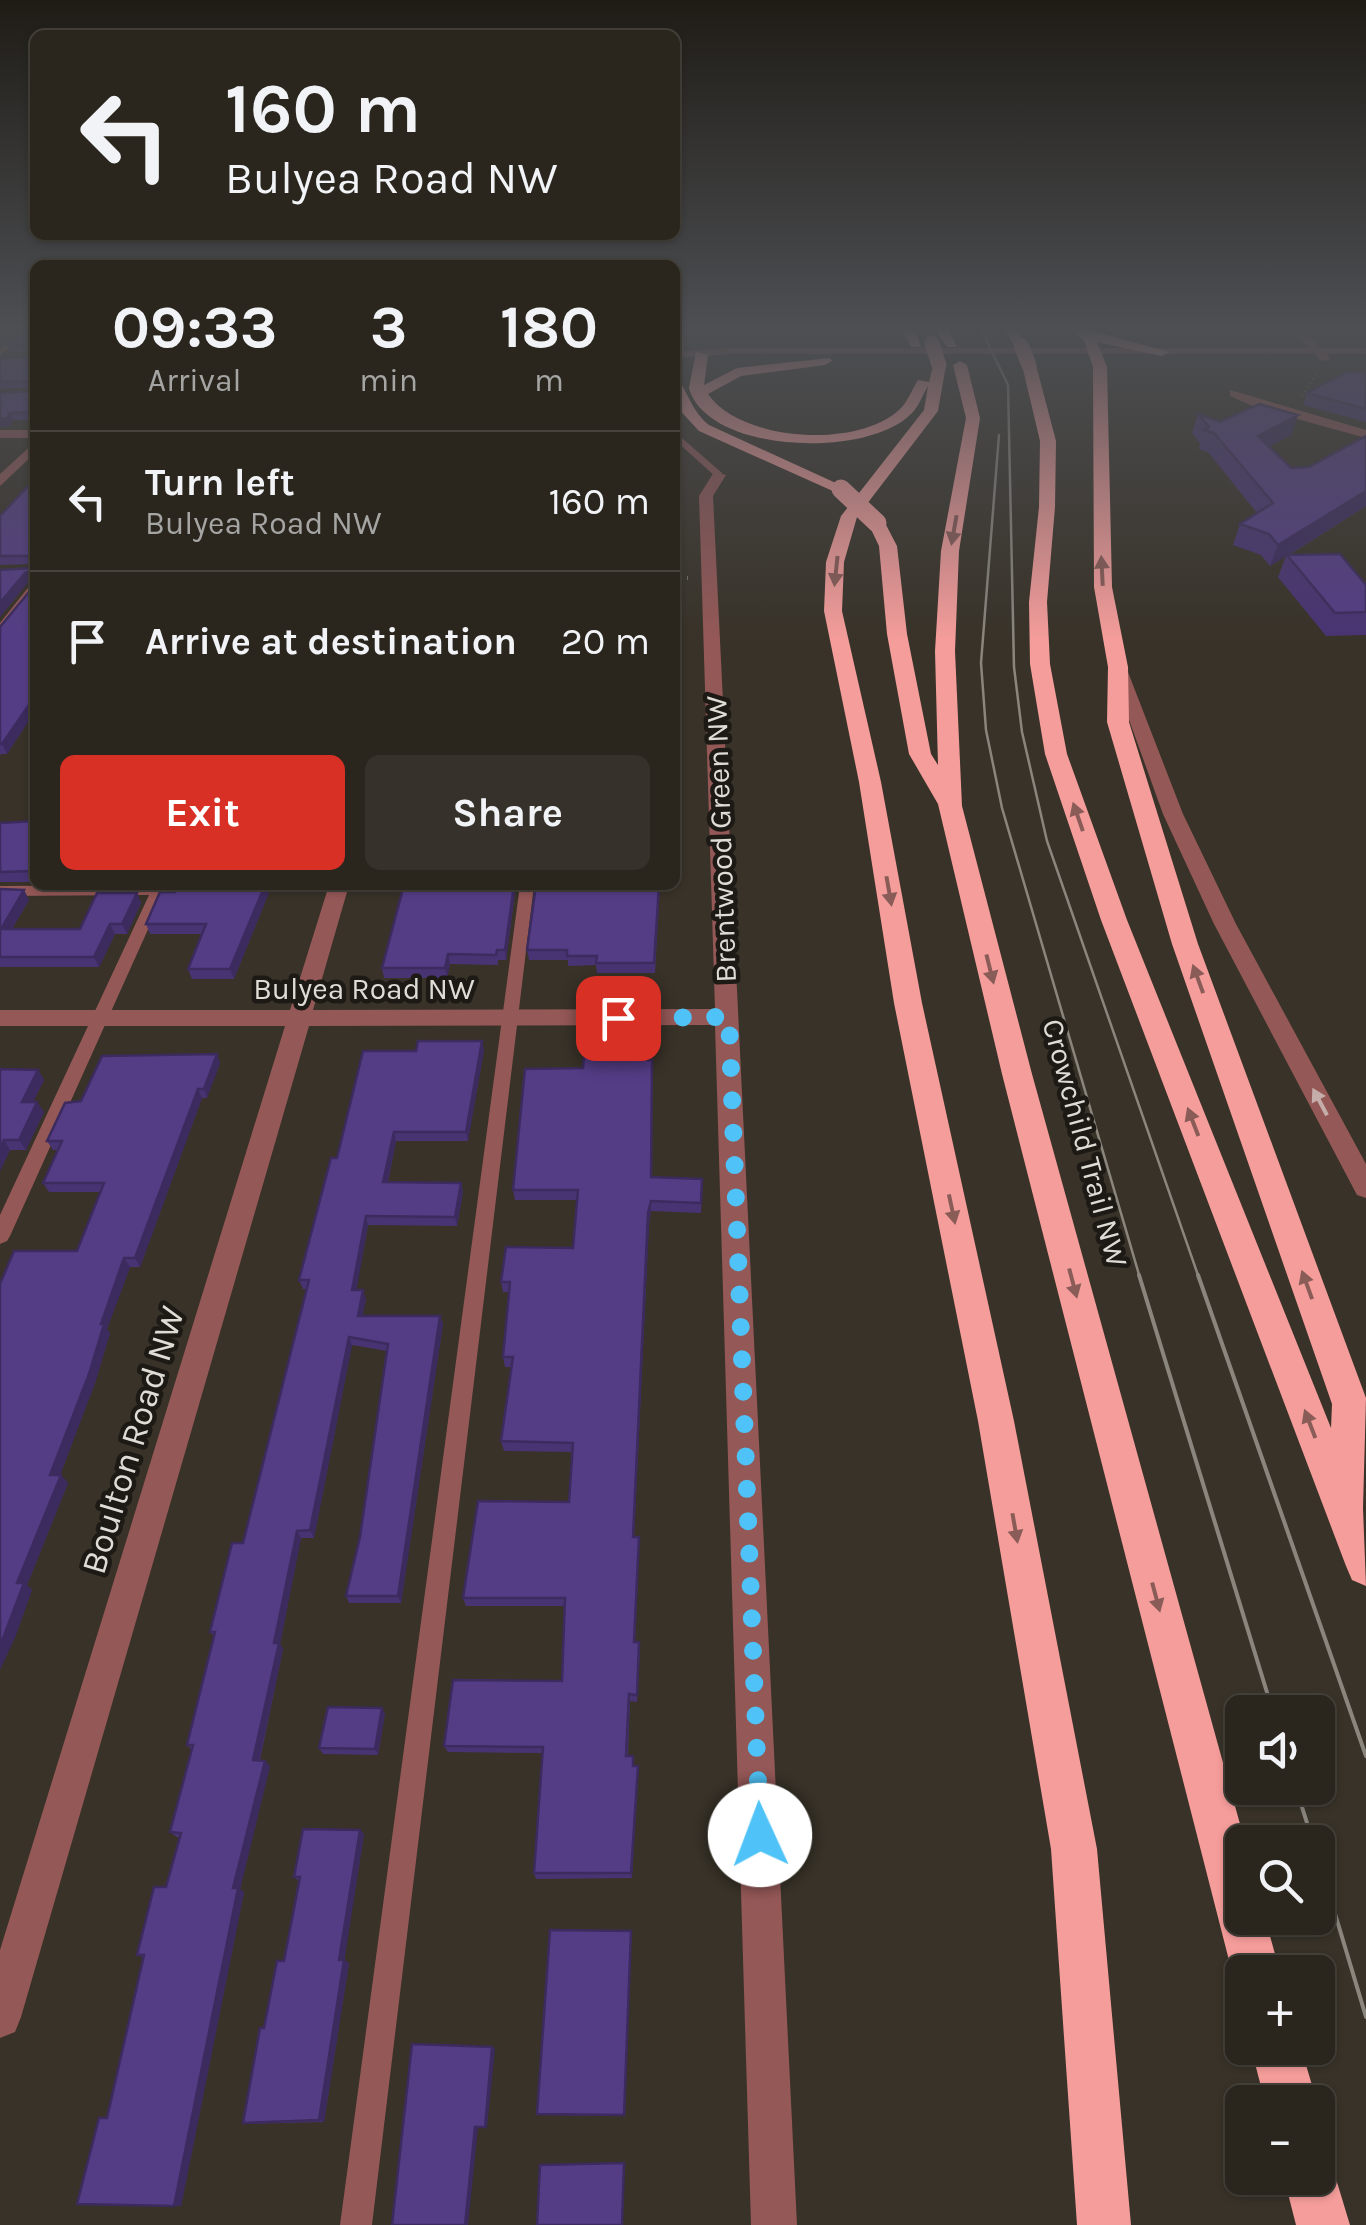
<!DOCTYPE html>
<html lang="en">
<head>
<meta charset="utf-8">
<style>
  :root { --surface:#2a261e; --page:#36322b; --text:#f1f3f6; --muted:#a5a5a4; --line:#46433c; --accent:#d93025 }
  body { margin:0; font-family:Karla,sans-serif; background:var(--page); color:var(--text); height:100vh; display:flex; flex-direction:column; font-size:38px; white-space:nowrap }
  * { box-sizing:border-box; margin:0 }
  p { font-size:32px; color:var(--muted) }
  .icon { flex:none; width:55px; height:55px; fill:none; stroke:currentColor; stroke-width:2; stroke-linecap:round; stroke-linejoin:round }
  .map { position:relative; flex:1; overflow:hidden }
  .side { position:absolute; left:30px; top:260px; width:650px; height:630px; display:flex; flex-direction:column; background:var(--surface); border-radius:15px; box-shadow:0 2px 8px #0004,0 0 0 2px var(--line) }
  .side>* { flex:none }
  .top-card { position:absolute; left:30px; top:30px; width:650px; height:210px; border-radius:15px; box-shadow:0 2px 8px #0004,0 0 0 2px var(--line); background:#2a261e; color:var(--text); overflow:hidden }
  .tools { position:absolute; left:1225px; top:1695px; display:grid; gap:20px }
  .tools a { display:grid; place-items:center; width:110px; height:110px; border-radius:15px; background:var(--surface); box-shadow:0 2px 8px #0004,0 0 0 2px var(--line); font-size:50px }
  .pin { position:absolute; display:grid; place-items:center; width:85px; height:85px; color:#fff; margin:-42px; border-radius:20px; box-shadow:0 5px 15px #0006 }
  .me { position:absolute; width:110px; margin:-55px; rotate:358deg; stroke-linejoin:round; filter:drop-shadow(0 0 8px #0008) }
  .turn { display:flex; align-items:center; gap:35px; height:210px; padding:0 30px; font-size:45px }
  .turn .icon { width:130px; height:130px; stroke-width:2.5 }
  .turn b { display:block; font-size:70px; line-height:85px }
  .eta { display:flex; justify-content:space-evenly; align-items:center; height:170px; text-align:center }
  .eta b { font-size:60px; font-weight:700; line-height:70px }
  .button { display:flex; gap:20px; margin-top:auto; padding:20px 30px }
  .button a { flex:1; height:115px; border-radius:15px; background:var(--accent); color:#fff; font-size:40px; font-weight:700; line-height:115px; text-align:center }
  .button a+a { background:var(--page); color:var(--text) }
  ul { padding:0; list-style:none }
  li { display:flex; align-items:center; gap:30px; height:140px; padding:0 30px; border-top:2px solid var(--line) }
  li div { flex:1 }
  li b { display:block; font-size:38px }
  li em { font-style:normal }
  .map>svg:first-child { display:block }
</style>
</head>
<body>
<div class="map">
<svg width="1366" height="2225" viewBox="0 0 1366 2225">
  <rect width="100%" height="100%" fill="#383228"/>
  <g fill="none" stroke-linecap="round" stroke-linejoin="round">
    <path stroke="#736e66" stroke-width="2.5" stroke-dasharray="1 4" stroke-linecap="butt" d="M1302 396 1317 373"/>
    <path stroke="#736e66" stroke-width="4" stroke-dasharray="1 5" stroke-linecap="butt" d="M675 578H689"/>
    <path fill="#945857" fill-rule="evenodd" d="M20 329H28L0 356V350Z
      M675 432 722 473V477H716L675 440Z
      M35 583V593L4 633 0 634V623L31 584Z
      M168 885 10 1236 7 1241 0 1244V1215L149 895 0 896V886Z
      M520 885H534L372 2225H340Z"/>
    <path fill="#945857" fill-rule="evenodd" d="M1284 329 1308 334 1331 359 1321 361 1300 338Z
      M1230 390 1366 430V438L1257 408 1230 396Z
      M0 430H35V438H0Z
      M35 442V453L0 486V474Z
      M714 472 726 475 713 496 797 2225H751L715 1025 309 1026 21 2017 15 2032 0 2038V1950L285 1026H0V1010H290L329 885H349L313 1010 715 1009 699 496Z"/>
    <path fill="#945857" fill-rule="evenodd" d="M680 329H691L685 336 684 351 729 348H1366V354H729L675 358V334Z
      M1112 663 1126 667 1183 814 1236 924 1366 1164V1198L1357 1195 1214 924 1163 814 1110 667Z"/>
    <path fill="#f59d9b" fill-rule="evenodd" d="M902 329H915L921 347H911Z
      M935 329H948L957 347H947Z
      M1004 329H1017L1026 348H1016Z
      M1072 329H1086L1169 352 1162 356 1097 342 1107 367 1112 587 1128 667 1129 722 1198 944 1366 1398 1363 1508 1366 1586 1352 1580 1346 1566 1101 920 1045 754 1030 664 1029 602 1039 507 1040 441 1022 365 1029 361 1036 365 1056 441 1055 507 1047 602 1050 664 1067 754 1127 920 1331 1428 1332 1404 1172 944 1107 722 1108 667 1094 587 1093 367 1084 341Z
      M696 352 708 355 704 385 737 368 830 358 832 361 825 365 741 376 708 394C741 442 861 450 902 407 908 400 913 388 918 380L929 382 934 362 946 365 938 411 857 517 844 562 842 611 881 782 922 1003 1014 1421 1097 1849 1131 2225H1077L1051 1849 978 1421 894 1003 859 782 824 611 826 562 841 516 924 410 928 386C923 394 919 406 912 413 869 459 707 454 689 388Z
      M960 361 967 365 980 418 959 551 955 651 962 806 1032 1074 1245 1842 1242 1918H1265L1280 1972H1242V1991L1232 1972 1002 1074 938 804 909 754 887 634 879 546 868 523 877 518 883 519 897 546 907 634 931 754 938 765 935 651 941 551 966 418 953 365Z
      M675 378C686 384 689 409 709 425L849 489 835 492 699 431 675 405Z
      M1251 2048H1301L1317 2102H1265Z
      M1318 2154 1330 2159 1350 2225H1296L1284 2178H1318Z"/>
    <path stroke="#8a867e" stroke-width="2.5" d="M981 329 1008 385 1014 667 1022 732 1047 841 1199 1278
      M999 435 981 663 986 730 1002 808 1140 1278"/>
    <path stroke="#8a867e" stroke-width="4" d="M1139 1275 1273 1712
      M1198 1275 1366 1756
      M1296 1788 1313 1842
      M1318 1857 1366 2017"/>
    <path stroke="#f59d9b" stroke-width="15" d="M932 343 939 365
      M1021 345 1029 365"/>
    <path stroke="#f59d9b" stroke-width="19" d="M841 489 877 523"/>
  </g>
  <path fill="#493473" d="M35 329V352H10L7 345Z
    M33 357 34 388 0 389V358Z
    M1366 372V422L1303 405 1307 393Z
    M35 391V420H13L10 426 0 427V393Z
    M1198 414 1220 422 1298 415 1291 435 1269 446 1291 468 1309 467 1366 436V506L1289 555 1366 585V635L1326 636 1278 577 1286 556 1270 566 1261 555 1233 545 1240 524 1257 513 1208 452 1199 449 1200 443 1192 433Z
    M35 479V711L7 754H1L0 756V627L34 586V581L28 582 0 617V570L32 568V564L0 565V516Z
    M35 821V882H0V823Z
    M178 885H272L234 979H192L188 969 202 934H150L146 924 175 892Z
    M516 885 506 960H498V965L450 964 447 978H384L382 968Z
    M536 885H660L655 973H597L596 965 568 966V960H529L527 950Z
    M0 889 24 890 29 900 12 929H80L137 893 141 903 127 934H115L99 967H0Z
    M482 1041 484 1050 468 1141H396L388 1182 461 1183 463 1192 457 1226 368 1225 356 1290 366 1299 362 1316H440L443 1324 401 1603H349L346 1596 360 1537 387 1351 352 1345 314 1538H301L280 1644 283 1649 260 1760 270 1766 240 1889 244 1892 181 2206 77 2204 107 2118 144 1958 137 1955 166 1887 180 1837H177L170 1832 192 1750 187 1745 214 1636 210 1632 243 1543 306 1289H303L299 1280 337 1158 416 1051Z
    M217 1054 220 1063 207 1098H202L140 1267H130L107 1329 110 1333 95 1383 60 1475 68 1483 27 1585 32 1590 14 1640 77 1251 100 1192H49L43 1183 57 1150H53L47 1141 81 1101Z
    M0 1069 38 1070 44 1080 33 1102H37L44 1112 26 1150H10L0 1171Z
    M651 1177 702 1190 701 1213 651 1211 649 1224 634 1537H639V1546L635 1642 640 1650 637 1702 630 1701 628 1756 634 1766H638V1773L632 1878 536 1879 534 1873 542 1753 448 1752 444 1746 562 1681 565 1606H466L463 1598 569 1502 572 1452 504 1451 501 1441 512 1367H505L503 1357 510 1292H503L501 1282 573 1248 577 1200H515L513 1190Z
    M385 1713 378 1755 323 1754 319 1748Z
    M364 1834 344 1960 349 1963 324 2122 249 2124 243 2123 264 2028 284 1961 299 1881 294 1877Z
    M631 1935 625 2116 539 2115 537 2114Z"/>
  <path fill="#3c2b5e" d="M5 329H15L0 345V335Z
    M10 413 13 420 10 426 0 427V419Z
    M1298 415 1291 435 1252 456 1258 436Z
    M1366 491V506L1270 566 1278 545Z
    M34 571 35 580 28 582 0 617V603L25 573Z
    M35 696V711L7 754 2 744Z
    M265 885H272L234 979 230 969Z
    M514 885H516L506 960 505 950Z
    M24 890 29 900 6 938 1 929Z
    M137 893 141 903 127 934 122 924Z
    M110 924 115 934 99 967 94 957Z
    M448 954 450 964 447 978 445 968Z
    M482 1041 484 1050 468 1141 466 1132Z
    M217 1054 220 1063 207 1098 204 1089Z
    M38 1070 44 1080 28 1112 22 1102Z
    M198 1089 202 1098 140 1267 135 1258Z
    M37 1102 44 1112 26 1150 19 1140Z
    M394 1132 396 1141 386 1191 383 1182Z
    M4 1140 10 1150 0 1171V1147Z
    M461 1183 463 1192 457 1226 455 1217Z
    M651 1201V1211L649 1224 633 1546 648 1213Z
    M366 1216 368 1225 355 1299 352 1290Z
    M124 1258 130 1267 107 1329 110 1333 95 1383 57 1483 50 1475Z
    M363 1290 366 1299 361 1325 358 1316Z
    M440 1316 443 1324 401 1603 398 1596Z
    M349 1337 352 1345 314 1538 310 1530Z
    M61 1475 68 1483 27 1585 32 1590 14 1640 0 1670V1646L17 1583Z
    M297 1531 301 1538 280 1644 283 1649 258 1766 253 1760 274 1643Z
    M382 1708 385 1713 378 1755 375 1749Z
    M265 1761 270 1766 240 1889 244 1892 181 2206H174L233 1888Z
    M638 1766V1773L632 1878 631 1873Z
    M360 1830 364 1834 344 1963 339 1960Z
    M344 1960 349 1963 324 2122 319 2120Z
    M492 2047 495 2049 487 2128 485 2127Z
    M475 2127 478 2128 468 2225H465Z"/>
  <path fill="#553d86" stroke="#3c2b5e" stroke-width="2.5" d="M23 329H35V351L32 344 7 345Z
    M35 355V364L33 365H35V391L32 381 0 382V358L33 357Z
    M1347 372H1366V409L1307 393Z
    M35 391V412L10 413 7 418 0 419V393Z
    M1259 404 1298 415 1258 436 1291 468 1309 467 1366 436V491L1278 545 1269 534 1240 524 1273 503 1214 433 1204 430 1209 427 1198 414 1220 422Z
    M35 479V696L2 744H0V627L34 586V571L25 573 0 603V570L32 568 34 556H0V516Z
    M1340 554 1366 585V612L1335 613 1287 555Z
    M35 821V871L0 872V823Z
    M178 885H265L230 969H188L206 924H146L160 892H175Z
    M404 885H514L505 950H497L496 955 448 954 445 968H382Z
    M536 885H659L654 963H596L597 956H567V950H527Z
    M0 889 24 890 1 929H80L97 893H137L122 924H110L94 957H0Z
    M418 1041H482L466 1132H394L383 1182 461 1183 455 1217 366 1216 352 1290H363L358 1316H440L398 1596H346L360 1537 388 1344 349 1337 310 1530 297 1531 274 1643H279L253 1760 265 1761 233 1888H238L174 2206 77 2204 99 2118H107L144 1955H137L154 1887H166L181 1833 170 1832 193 1745H187L215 1632H210L232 1543H243L309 1280H299L331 1158H337L363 1051H416Z
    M217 1054 204 1089H198L135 1258H124L101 1324H104L89 1374 50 1475H61L17 1583H24L0 1646V1284L14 1251H77L104 1183H43L62 1141H47L65 1103 81 1101 102 1056Z
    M584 1057 652 1060 651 1177 702 1179 701 1203 651 1201 648 1213 633 1537H639L634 1642H639L637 1695 629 1694 626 1756H633V1766H638L631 1873H534L543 1747 444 1746 453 1680 562 1681 565 1598H463L478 1501 569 1502 573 1443 501 1441 513 1357H503L510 1282H501L506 1247 573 1248 578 1190H513L525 1069 583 1068Z
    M0 1069 38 1070 22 1102H37L19 1140H4L0 1147Z
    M328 1707 382 1708 375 1749 319 1748Z
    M303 1829 360 1830 339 1960H344L319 2120 243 2123 260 2028H264L277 1961H284L300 1877H294Z
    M550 1930 631 1931 624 2115 537 2114Z
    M412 2044 492 2047 485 2127H475L465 2225H392Z
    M624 2163 622 2225H537L540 2165Z"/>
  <defs><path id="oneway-solid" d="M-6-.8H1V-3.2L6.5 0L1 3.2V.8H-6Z" transform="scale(2.5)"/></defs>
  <g fill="#895c58">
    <use href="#oneway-solid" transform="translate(954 530) rotate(100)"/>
    <use href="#oneway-solid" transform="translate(836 571) rotate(96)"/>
    <use href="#oneway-solid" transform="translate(1102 571) rotate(-93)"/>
    <use href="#oneway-solid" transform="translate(1078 817) rotate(-109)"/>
    <use href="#oneway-solid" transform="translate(889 891) rotate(80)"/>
    <use href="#oneway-solid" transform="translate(990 969) rotate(76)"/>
    <use href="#oneway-solid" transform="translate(1198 979) rotate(-110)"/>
    <use href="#oneway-solid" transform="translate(1193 1122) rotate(-111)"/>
    <use href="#oneway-solid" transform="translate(952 1209) rotate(78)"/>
    <use href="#oneway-solid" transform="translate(1073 1283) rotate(75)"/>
    <use href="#oneway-solid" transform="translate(1307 1285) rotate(-110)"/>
    <use href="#oneway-solid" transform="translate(1310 1424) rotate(-111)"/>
    <use href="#oneway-solid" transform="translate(1015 1528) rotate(80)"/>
    <use href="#oneway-solid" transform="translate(1156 1597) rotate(75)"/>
  </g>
  <use fill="#c5aeaa" href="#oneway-solid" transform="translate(1320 1102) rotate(-118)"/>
  <linearGradient id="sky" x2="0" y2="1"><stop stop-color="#1f1c16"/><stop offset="0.51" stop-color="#4d4f53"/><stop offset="1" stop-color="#4d4f53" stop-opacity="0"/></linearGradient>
  <rect width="1366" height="641" fill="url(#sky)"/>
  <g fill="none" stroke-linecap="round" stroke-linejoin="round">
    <path stroke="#4fc3f7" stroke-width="18" stroke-dasharray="0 32.4" d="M618 1018 729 1017 760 1835"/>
  </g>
  <g text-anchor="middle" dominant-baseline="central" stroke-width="9" stroke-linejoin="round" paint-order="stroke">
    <g font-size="30" fill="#dfdcd6" stroke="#1d1a16">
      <text transform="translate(721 839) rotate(-92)">Brentwood Green NW</text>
      <text x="364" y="989">Bulyea Road NW</text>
      <text transform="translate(1085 1143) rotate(75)">Crowchild Trail NW</text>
    </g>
    <g font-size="35" fill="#dfdcd6" stroke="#1d1a16">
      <text transform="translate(133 1440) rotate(-73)">Boulton Road NW</text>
    </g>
  </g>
</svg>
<div class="tools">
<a><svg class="icon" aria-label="sound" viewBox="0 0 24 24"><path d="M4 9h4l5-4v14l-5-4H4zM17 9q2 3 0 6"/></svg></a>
<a><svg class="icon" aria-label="search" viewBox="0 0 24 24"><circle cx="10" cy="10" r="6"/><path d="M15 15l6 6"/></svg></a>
<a>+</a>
<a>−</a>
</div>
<div class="pin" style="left:618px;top:1018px;background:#d93025"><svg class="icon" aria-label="arrive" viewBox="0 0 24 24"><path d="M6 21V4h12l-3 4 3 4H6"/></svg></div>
<svg class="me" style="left:760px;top:1835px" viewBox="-20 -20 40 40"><circle r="19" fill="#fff"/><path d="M0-13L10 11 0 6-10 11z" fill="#4fc3f7"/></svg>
<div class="top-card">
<div class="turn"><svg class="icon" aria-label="left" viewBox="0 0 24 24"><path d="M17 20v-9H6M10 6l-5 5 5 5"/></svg><div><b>160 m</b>Bulyea Road NW</div></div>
</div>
<section class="side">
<div class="eta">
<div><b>09:33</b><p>Arrival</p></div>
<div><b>3</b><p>min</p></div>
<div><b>180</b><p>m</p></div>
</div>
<ul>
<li><svg class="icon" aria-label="left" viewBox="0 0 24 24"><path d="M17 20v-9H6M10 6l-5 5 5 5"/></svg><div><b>Turn left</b><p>Bulyea Road NW</p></div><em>160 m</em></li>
<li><svg class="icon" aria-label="arrive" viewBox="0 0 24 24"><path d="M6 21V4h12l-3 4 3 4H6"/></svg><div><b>Arrive at destination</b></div><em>20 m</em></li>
</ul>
<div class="button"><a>Exit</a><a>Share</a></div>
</section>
</div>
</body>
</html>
